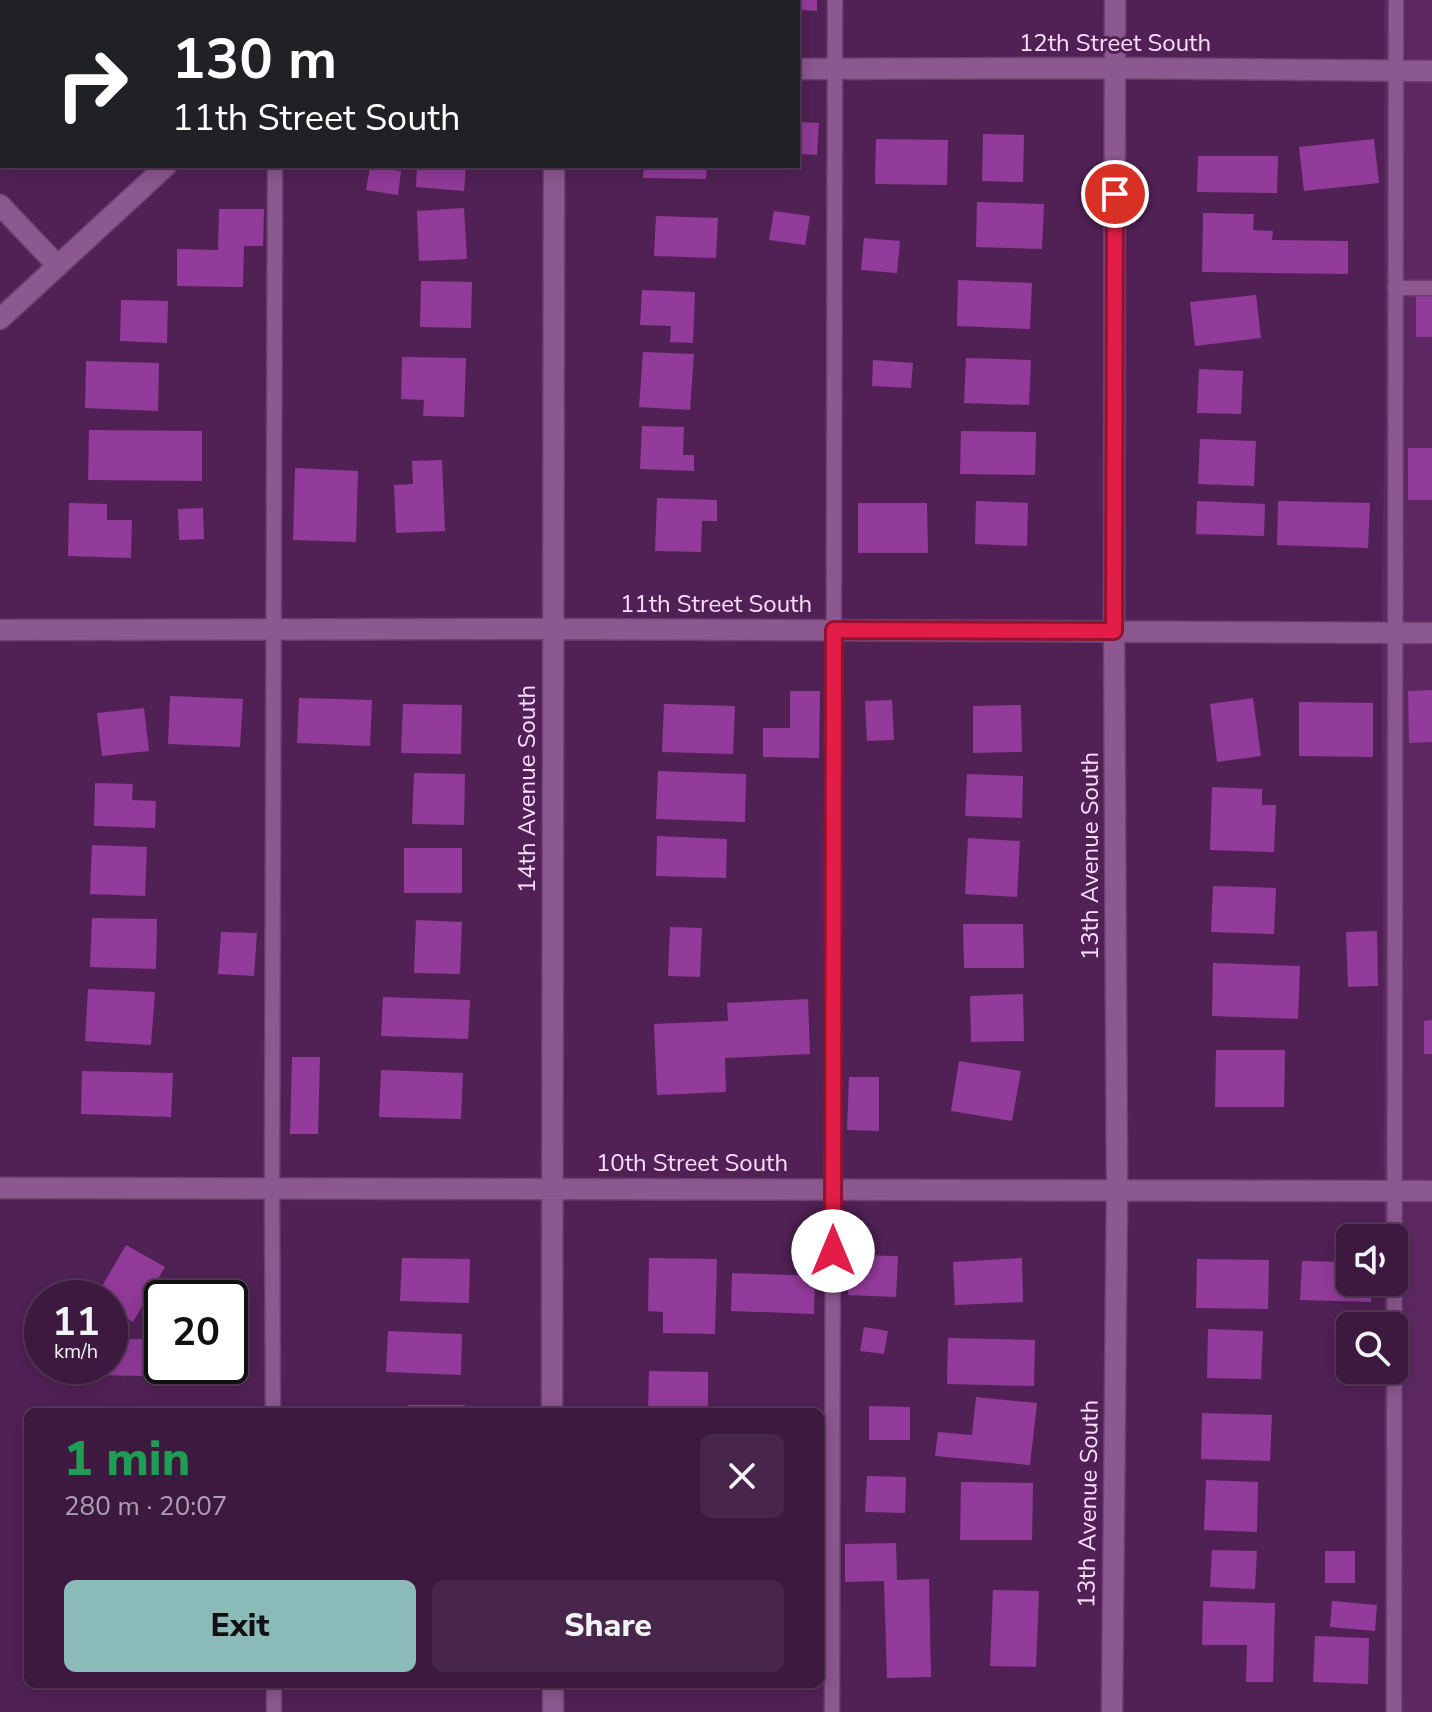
<!DOCTYPE html>
<html lang="en">
<head>
<meta charset="utf-8">
<style>
  :root { --surface:#3d1940; --page:#48264b; --text:#f1f3f6; --muted:#ada0b1; --line:#563859; --accent:#8bbbb9 }
  body { margin:0; font-family:"Nunito Sans",sans-serif; background:var(--page); color:var(--text); height:100vh; display:flex; flex-direction:column; font-size:30px; white-space:nowrap }
  * { box-sizing:border-box; margin:0 }
  p { font-size:26px; color:var(--muted) }
  .icon { flex:none; width:44px; height:44px; fill:none; stroke:currentColor; stroke-width:2; stroke-linecap:round; stroke-linejoin:round }
  .map { position:relative; flex:1; overflow:hidden }
  .side { position:absolute; left:24px; top:1408px; width:800px; height:280px; display:flex; flex-direction:column; background:var(--surface); border-radius:12px; box-shadow:0 4px 20px #0003,0 0 0 2px var(--line) }
  .side>* { flex:none }
  .top-card { position:absolute; left:0px; top:0px; width:800px; height:168px; box-shadow:0 4px 20px #0003,0 0 0 2px var(--line); background:#202124; color:#fff; overflow:hidden }
  .tools { position:absolute; left:1336px; top:1224px; display:grid; gap:16px }
  .tools a { display:grid; place-items:center; width:72px; height:72px; border-radius:12px; background:var(--surface); box-shadow:0 4px 20px #0003,0 0 0 2px var(--line); font-size:40px }
  .speed { position:absolute; left:24px; top:1280px; display:flex; gap:16px; font-size:40px; font-weight:700; text-align:center }
  .speed>* { display:grid; place-content:center; width:104px; height:104px; border-radius:50%; background:var(--surface); box-shadow:0 4px 20px #0003,0 0 0 2px var(--line); line-height:1 }
  .speed small { font-size:20px; font-weight:400 }
  .speed .limit { border:4px solid #111; border-radius:12px; background:#fff; color:#111 }
  .pin { position:absolute; display:grid; place-items:center; width:68px; height:68px; color:#fff; margin:-34px; border:4px solid #fff; border-radius:50%; box-shadow:0 2px 8px #0007 }
  .me { position:absolute; width:88px; margin:-44px; rotate:0deg; stroke-linejoin:round; filter:drop-shadow(0 0 6px #0008) }
  .turn { display:flex; align-items:center; gap:28px; height:168px; padding:0 40px; font-size:36px }
  .turn .icon { width:104px; height:104px; stroke-width:2.5 }
  .turn b { display:block; font-size:56px; line-height:68px }
  .round { display:grid; place-items:center; flex:none; width:84px; height:84px; border-radius:12px; background:var(--page) }
  .overview { display:flex; align-items:center; justify-content:space-between; height:136px; padding:0 40px }
  h1 { font-size:48px; font-weight:800; line-height:60px; color:#1e9e55 }
  .cta { display:flex; gap:16px; margin-top:auto; padding:16px 40px }
  .cta a { flex:1; height:92px; border-radius:12px; background:var(--accent); color:#111; font-size:32px; font-weight:800; line-height:92px; text-align:center }
  .cta a+a { background:var(--page); color:var(--text) }
  .map>svg:first-child { display:block }
</style>
</head>
<body>
<div class="map">
<svg width="1432" height="1712" viewBox="0 0 1432 1712">
  <rect width="100%" height="100%" fill="#512155"/>
  <path fill="#5d2862" d="M1384 0H1432V1712H1385L1384 1370H1394V1326H1384V1282H1394V1238H1384L1382 599 1385 403Z"/>
  <path fill="#933b9b" d="M798 0H817V11L798 10Z
    M798 122 819 123 817 155 798 154Z
    M983 134 1024 135 1023 182 982 181Z
    M876 139 948 140 947 185 875 184Z
    M1374 139 1379 183 1304 191 1299 147Z
    M1198 156H1278L1277 193 1197 192Z
    M417 166H466L464 191 416 187Z
    M644 166H707L706 179 643 178Z
    M370 167 401 171 398 195 366 190Z
    M977 202 1044 204 1042 249 976 247Z
    M464 208 467 259 419 261 417 211Z
    M219 209H264L263 246H244L243 287 177 286V249L218 250Z
    M774 211 810 216 805 245 769 240Z
    M1203 213 1254 214 1253 230 1273 231 1272 240 1348 241V274L1202 272Z
    M656 216 718 218 716 258 654 256Z
    M864 238 900 241 897 273 861 270Z
    M958 280 1032 283 1030 329 957 326Z
    M421 281 472 282 471 328 420 327Z
    M642 290 695 292 693 343 670 342 671 326 640 325Z
    M1256 295 1261 338 1195 346 1190 302Z
    M1416 296H1432V337H1416Z
    M121 300 168 301 167 343 120 341Z
    M643 352 694 354 690 410 639 407Z
    M402 357 466 358 464 417 423 416 424 400 401 399Z
    M966 358 1031 360 1029 405 964 403Z
    M873 360 913 363 911 388 872 386Z
    M86 361 159 363 158 411 85 408Z
    M1199 369 1243 371 1241 414 1197 413Z
    M642 426 684 427 683 455H694V471L640 469Z
    M89 430 202 431V481L88 480Z
    M961 431 1036 432 1035 475 960 474Z
    M1200 439 1256 441 1254 486 1198 484Z
    M1408 448H1432V500H1408Z
    M442 460 445 531 396 533 394 485 413 484 412 461Z
    M295 468 358 471 356 542 293 540Z
    M657 498 717 500V521H702L701 552 655 551Z
    M976 501 1028 503 1027 546 975 544Z
    M1197 501 1265 504 1264 536 1196 534Z
    M1278 501 1370 503 1368 548 1277 545Z
    M69 503 107 504V520H132L131 558 68 556Z
    M858 503H927L928 553H858Z
    M203 508 204 539 179 540 178 509Z
    M1432 690V742L1409 743 1408 691Z
    M790 691H820L819 758 763 757V728H790Z
    M170 696 243 699 240 747 168 744Z
    M299 698 372 700 370 746 297 743Z
    M1253 698 1261 756 1217 762 1210 704Z
    M892 700 894 740 867 741 865 701Z
    M1299 702 1373 703V757L1299 756Z
    M403 704 462 705 461 754 401 753Z
    M664 704 735 706 733 754 662 752Z
    M1021 705 1022 752 973 753V706Z
    M144 708 149 751 102 756 97 713Z
    M658 771 746 774 745 822 656 819Z
    M414 773 465 774 464 825 412 824Z
    M967 774 1023 776 1022 818 965 816Z
    M95 783 133 784 132 800 156 801 155 828 94 826Z
    M1212 787 1262 789V805H1276L1274 852 1210 850Z
    M657 836 727 839 726 878 656 876Z
    M968 838 1020 841 1017 897 965 894Z
    M92 845 147 847 145 896 90 894Z
    M404 848H462V893H404Z
    M1213 886 1276 888 1274 934 1211 932Z
    M92 918 157 919 156 969 90 967Z
    M416 920 462 922 460 974 414 973Z
    M963 924H1023L1024 968H964Z
    M670 927 702 928 700 977 668 976Z
    M1377 931 1378 986 1348 987 1346 932Z
    M221 932 257 933 254 976 218 974Z
    M1213 963 1300 966 1298 1019 1212 1016Z
    M88 989 155 992 151 1045 85 1041Z
    M1023 994 1024 1041 971 1042 970 996Z
    M383 997 470 1000 468 1039 381 1036Z
    M808 999 810 1054 725 1058 726 1092 657 1095 654 1024 728 1021 727 1003Z
    M1432 1020V1054H1424V1021Z
    M1216 1050H1285L1284 1107H1215Z
    M292 1057H320L318 1134H290Z
    M959 1061 1021 1071 1012 1121 951 1111Z
    M381 1070 463 1073 461 1119 379 1117Z
    M82 1071 173 1073 171 1117 81 1114Z
    M849 1077H879V1131L847 1130Z
    M126 1245 165 1267 133 1322 110 1309V1298H95Z
    M850 1255 898 1256 896 1297 848 1295Z
    M402 1258 470 1259 469 1303 400 1301Z
    M649 1258 717 1259 715 1334 663 1333V1312L648 1311Z
    M1022 1258 1023 1302 955 1305 953 1262Z
    M1197 1259 1269 1260 1268 1309 1196 1308Z
    M1302 1261 1350 1262V1282H1372L1371 1302 1300 1300Z
    M732 1273 815 1276 814 1314 731 1311Z
    M864 1327 888 1331 884 1354 860 1351Z
    M1208 1329 1263 1331 1261 1379 1207 1378Z
    M388 1331 462 1334 461 1375 386 1372Z
    M948 1338 1035 1340 1034 1386 947 1384Z
    M110 1339H149V1376L95 1375V1366H110Z
    M649 1371 708 1372V1412H648Z
    M976 1397 1037 1403 1030 1465 935 1456 938 1432 972 1435Z
    M408 1405H465L464 1412H408Z
    M869 1406 910 1407V1440H869Z
    M1202 1413 1272 1415 1270 1461 1201 1459Z
    M867 1476 906 1477 905 1513 865 1512Z
    M1206 1480 1258 1482 1257 1532 1204 1530Z
    M961 1482 1033 1483 1032 1540H960Z
    M896 1543 897 1580 929 1579 931 1677 887 1678 884 1581 845 1582V1544Z
    M1212 1550 1257 1551 1255 1589 1210 1587Z
    M1325 1551H1355V1583H1325Z
    M993 1590 1039 1591 1036 1667 990 1666Z
    M1203 1601 1275 1603 1273 1682H1246L1247 1645H1202Z
    M1332 1601 1377 1605 1375 1631 1330 1627Z
    M1315 1636 1369 1638 1368 1684 1313 1682Z"/>
  <g fill="none" stroke-linecap="round" stroke-linejoin="round">
    <defs>
      <path id="lane" d="M190 0 192 2
        M1395 288H1432
        M273 1412 272 1188 275 166
        M274 1684V1712
        M832 1712 835 0
        M1394 1712 1396 0"/>
      <path id="street" d="M553 0V2
        M798 69 1115 68 1432 71
        M0 205 58 266
        M0 630 553 629 1432 633
        M0 1188 1432 1191
        M552 1412 554 166
        M553 1684V1712
        M1112 1712 1117 1190 1114 631 1115 0"/>
      <path id="secondary" d="M343 2 345 0
        M0 319 166 166"/>
    </defs>
    <use href="#lane" stroke="#6c4171" stroke-width="17"/>
    <use href="#street" stroke="#6c4171" stroke-width="23"/>
    <use href="#secondary" stroke="#6c4171" stroke-width="23"/>
    <use href="#lane" stroke="#8c5890" stroke-width="14"/>
    <use href="#street" stroke="#8c5890" stroke-width="20"/>
    <use href="#secondary" stroke="#8c5890" stroke-width="20"/>
  </g>
  <g fill="none" stroke-linecap="round" stroke-linejoin="round">
    <defs>
      <path id="route" d="M833 1251 834 630 1114 631 1115 194"/>
    </defs>
    <use href="#route" stroke="#92132f" stroke-width="20"/>
    <use href="#route" stroke="#e11d48" stroke-width="14"/>
  </g>
  <g text-anchor="middle" dominant-baseline="central" stroke-width="6" stroke-linejoin="round" paint-order="stroke">
    <g font-size="24" fill="#fbdefd" stroke="#512155">
      <text x="1115" y="43">12th Street South</text>
      <text x="716" y="604">11th Street South</text>
      <text transform="translate(527 789) rotate(-90)">14th Avenue South</text>
      <text transform="translate(1090 856) rotate(-90)">13th Avenue South</text>
      <text x="692" y="1163">10th Street South</text>
      <text transform="translate(1088 1504) rotate(-89)">13th Avenue South</text>
    </g>
  </g>
</svg>
<div class="tools">
<a><svg class="icon" aria-label="sound" viewBox="0 0 24 24"><path d="M4 9h4l5-4v14l-5-4H4zM17 9q2 3 0 6"/></svg></a>
<a><svg class="icon" aria-label="search" viewBox="0 0 24 24"><circle cx="10" cy="10" r="6"/><path d="M15 15l6 6"/></svg></a>
</div>
<div class="speed"><div>11<small>km/h</small></div><div class="limit">20</div></div>
<div class="pin" style="left:1115px;top:194px;background:#d93025"><svg class="icon" aria-label="arrive" viewBox="0 0 24 24"><path d="M6 21V4h12l-3 4 3 4H6"/></svg></div>
<svg class="me" style="left:833px;top:1251px" viewBox="-20 -20 40 40"><circle r="19" fill="#fff"/><path d="M0-13L10 11 0 6-10 11z" fill="#e11d48"/></svg>
<div class="top-card">
<div class="turn"><svg class="icon" aria-label="right" viewBox="0 0 24 24"><path d="M7 20v-9h11M14 6l5 5-5 5"/></svg><div><b>130 m</b>11th Street South</div></div>
</div>
<section class="side">
<div class="overview"><div><h1>1 min</h1><p>280 m · 20:07</p></div><a class="round"><svg class="icon" aria-label="close" viewBox="0 0 24 24"><path d="M6 6l12 12M18 6L6 18"/></svg></a></div>
<div class="cta"><a>Exit</a><a>Share</a></div>
</section>
</div>
</body>
</html>
